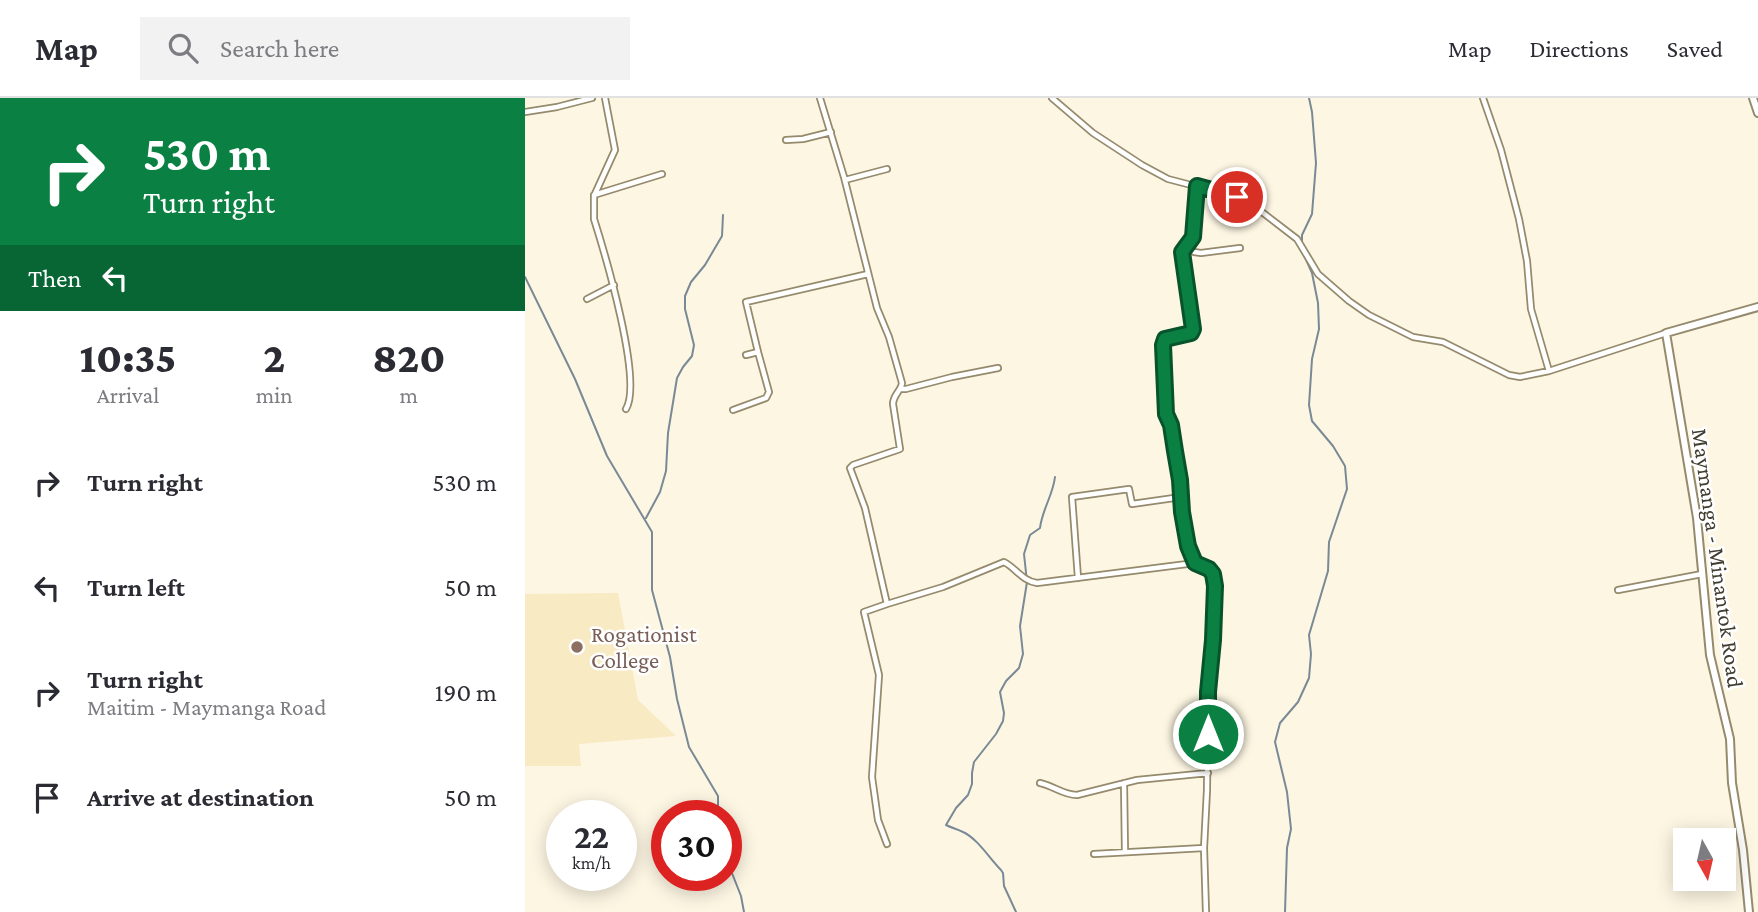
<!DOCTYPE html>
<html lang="en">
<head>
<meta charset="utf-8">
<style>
  :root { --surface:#fff; --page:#f2f2f3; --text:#2b2b33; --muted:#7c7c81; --line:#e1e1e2 }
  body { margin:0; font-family:"Crimson Pro",serif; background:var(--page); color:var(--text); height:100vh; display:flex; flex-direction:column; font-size:26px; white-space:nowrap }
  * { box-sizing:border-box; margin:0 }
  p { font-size:23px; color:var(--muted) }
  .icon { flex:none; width:38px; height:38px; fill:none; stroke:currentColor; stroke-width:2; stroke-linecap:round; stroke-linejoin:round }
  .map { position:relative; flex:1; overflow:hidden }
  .panel { display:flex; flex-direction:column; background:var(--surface); width:525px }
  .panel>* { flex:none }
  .banner { background:#0b8043; color:#fff; overflow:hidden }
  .needle { width:46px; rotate:172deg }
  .buttons { position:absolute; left:1148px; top:730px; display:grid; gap:14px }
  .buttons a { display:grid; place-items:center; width:63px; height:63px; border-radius:0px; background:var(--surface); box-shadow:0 4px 18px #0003; font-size:35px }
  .speed { position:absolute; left:21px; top:702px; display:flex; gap:14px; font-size:35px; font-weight:700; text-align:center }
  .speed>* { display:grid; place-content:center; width:91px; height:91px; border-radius:50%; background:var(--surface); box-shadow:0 4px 18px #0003; line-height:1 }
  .speed small { font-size:18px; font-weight:400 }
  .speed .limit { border:10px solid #d22; background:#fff; color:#111 }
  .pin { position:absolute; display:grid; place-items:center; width:60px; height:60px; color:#fff; margin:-30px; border:4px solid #fff; border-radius:50%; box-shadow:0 2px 7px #0007 }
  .me { position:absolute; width:77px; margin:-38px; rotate:0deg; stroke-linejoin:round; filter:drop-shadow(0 0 5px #0008) }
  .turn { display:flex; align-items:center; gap:24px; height:147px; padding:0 28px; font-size:32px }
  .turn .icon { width:91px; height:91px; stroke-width:2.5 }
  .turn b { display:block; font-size:49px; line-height:60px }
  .then { display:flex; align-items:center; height:66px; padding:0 28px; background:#0003; gap:14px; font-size:26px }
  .eta { display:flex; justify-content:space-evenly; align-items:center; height:119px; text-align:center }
  .eta b { font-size:42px; font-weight:800; line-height:49px }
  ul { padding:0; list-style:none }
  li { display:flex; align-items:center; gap:21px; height:105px; padding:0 28px }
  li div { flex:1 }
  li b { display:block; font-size:26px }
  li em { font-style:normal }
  header { display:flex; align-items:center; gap:42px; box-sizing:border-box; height:98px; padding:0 35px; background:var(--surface); border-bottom:2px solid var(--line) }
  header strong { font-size:33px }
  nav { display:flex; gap:38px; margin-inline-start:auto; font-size:24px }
  .search { width:490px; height:63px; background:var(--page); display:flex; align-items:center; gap:18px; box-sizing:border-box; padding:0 24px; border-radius:0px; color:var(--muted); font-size:26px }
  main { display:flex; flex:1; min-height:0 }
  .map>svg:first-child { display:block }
</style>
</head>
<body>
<header>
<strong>Map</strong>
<div class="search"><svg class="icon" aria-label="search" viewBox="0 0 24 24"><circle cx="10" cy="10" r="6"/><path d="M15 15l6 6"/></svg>Search here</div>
<nav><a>Map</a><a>Directions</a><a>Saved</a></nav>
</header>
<main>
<section class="panel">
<div class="banner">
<div class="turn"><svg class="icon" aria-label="right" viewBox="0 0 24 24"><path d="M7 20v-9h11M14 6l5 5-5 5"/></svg><div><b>530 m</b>Turn right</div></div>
<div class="then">Then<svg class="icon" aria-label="left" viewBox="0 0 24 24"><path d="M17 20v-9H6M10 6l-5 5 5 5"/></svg></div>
</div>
<div class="eta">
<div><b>10:35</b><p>Arrival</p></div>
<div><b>2</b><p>min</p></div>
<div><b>820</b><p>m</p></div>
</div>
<ul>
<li><svg class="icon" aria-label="right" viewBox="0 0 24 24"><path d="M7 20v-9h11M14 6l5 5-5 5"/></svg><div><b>Turn right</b></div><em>530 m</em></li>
<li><svg class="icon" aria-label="left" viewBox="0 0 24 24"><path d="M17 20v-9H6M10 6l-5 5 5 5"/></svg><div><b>Turn left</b></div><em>50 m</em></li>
<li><svg class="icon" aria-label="right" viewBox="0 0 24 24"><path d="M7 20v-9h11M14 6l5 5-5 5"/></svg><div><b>Turn right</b><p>Maitim - Maymanga Road</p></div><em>190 m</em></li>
<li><svg class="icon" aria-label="arrive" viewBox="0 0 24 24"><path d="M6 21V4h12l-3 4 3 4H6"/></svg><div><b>Arrive at destination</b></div><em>50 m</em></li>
</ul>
</section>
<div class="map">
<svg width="1233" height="814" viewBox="0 0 1233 814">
  <rect width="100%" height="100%" fill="#fdf6e3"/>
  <path fill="#f8eac2" d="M93 495 113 602 151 638 54 646 56 668H0V496Z"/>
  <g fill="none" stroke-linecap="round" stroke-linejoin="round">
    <path stroke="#7a8996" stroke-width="2" d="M777 146V137L787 116 791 65 787 14 784 0
      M0 179 50 281 82 358 127 434V492L145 559 152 601 164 649 193 698V718
      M121 420 135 394 141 373 143 335 152 280 158 269 167 258 169 247 160 211V198L166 184 180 167 197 138 198 117
      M201 760 216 798 219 814
      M491 814 479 788 478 775 476 772C464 760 453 741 438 734 432 731 427 730 421 727L431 710 443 697 447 686V675L449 664 471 636 478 623 479 615 475 594 481 583 494 570 498 556 495 528 502 484 499 456 505 437 515 430C517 412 528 397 530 379
      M760 814 762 750 766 731 762 694 750 644 755 625 773 604 784 580 786 556 784 537 803 473 804 444 822 391 820 368 808 348 787 323 784 307 787 261 794 231 793 205 787 175 778 155"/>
    <defs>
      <path id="minor" d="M80 0 90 52 69 98V121C80 156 118 283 101 311
        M295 0 319 79 352 210 364 239 377 285C376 293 368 297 368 306L375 351 328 367 325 370 340 410 362 506 339 514 354 577 347 679 353 722 362 746
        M527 0 568 35 617 67 643 81 712 99 733 111 772 141 793 176 824 203 844 217 888 239 918 244 984 277 995 279 1024 273 1141 235
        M958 0 976 52 994 121 1002 163 1006 211 1024 273
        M0 14 32 9 67 0
        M261 42 278 41 306 34
        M320 82 362 71
        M69 97 137 76
        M660 148 669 154 676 155 715 150
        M62 201 89 187
        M221 257 233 254 221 204 343 176
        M375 291H381L427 279 473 270
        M208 312 241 300 244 294 233 254
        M670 465 664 453 657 414 655 382 647 333 641 316 638 247 640 241 666 235 668 231 657 154 668 139 672 88
        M553 480 547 399 604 391 607 406 656 399
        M1093 492 1177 476
        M362 506 418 489 479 464C491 470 497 483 512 485L670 465 684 471 688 476 690 488 689 543 683 594 682 692 679 750 681 814
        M515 685C529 688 538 697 552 697L612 682 683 675
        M599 685 600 754
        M569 756 679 750"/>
      <path id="tertiary" d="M1228 0 1233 15
        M1224 814 1218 752 1207 685 1205 641 1185 557 1172 420 1141 235 1233 209"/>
    </defs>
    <use href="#minor" stroke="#958a6c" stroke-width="8"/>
    <use href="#tertiary" stroke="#958a6c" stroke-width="10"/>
    <use href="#minor" stroke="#fff" stroke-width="4.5"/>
    <use href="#tertiary" stroke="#fff" stroke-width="6"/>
  </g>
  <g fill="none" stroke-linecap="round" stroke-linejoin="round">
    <defs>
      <path id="route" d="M683 636V594L688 542 690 488 688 476 684 471 670 465 663 448 657 414 655 382 650 353 646 327 641 316 638 247 640 241 666 235 668 231 657 154 668 139 672 88 712 99"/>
    </defs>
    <use href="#route" stroke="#07532c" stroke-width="18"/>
    <use href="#route" stroke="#0b8043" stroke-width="12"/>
  </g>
  <circle fill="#8d6e63" stroke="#fff" stroke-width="2.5" cx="52" cy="549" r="7"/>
  <g text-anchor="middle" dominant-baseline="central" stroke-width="5" stroke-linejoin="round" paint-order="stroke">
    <g font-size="23" fill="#413d30" stroke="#fff">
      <text transform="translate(1193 460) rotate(82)">Maymanga - Minantok Road</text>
    </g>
    <g font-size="23" fill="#785e54" stroke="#fff" text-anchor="start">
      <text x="66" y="536">Rogationist<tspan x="66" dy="26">College</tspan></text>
    </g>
  </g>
</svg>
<div class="buttons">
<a><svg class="needle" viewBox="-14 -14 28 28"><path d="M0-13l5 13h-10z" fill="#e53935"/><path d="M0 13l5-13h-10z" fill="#7c7c81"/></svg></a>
</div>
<div class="speed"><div>22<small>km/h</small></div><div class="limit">30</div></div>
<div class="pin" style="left:712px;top:99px;background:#d93025"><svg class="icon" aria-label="arrive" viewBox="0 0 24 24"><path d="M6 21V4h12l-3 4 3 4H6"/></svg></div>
<svg class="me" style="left:683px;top:636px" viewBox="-20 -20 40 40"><circle r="17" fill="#0b8043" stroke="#fff" stroke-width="3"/><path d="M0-11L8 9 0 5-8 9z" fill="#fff"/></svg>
</div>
</main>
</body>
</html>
